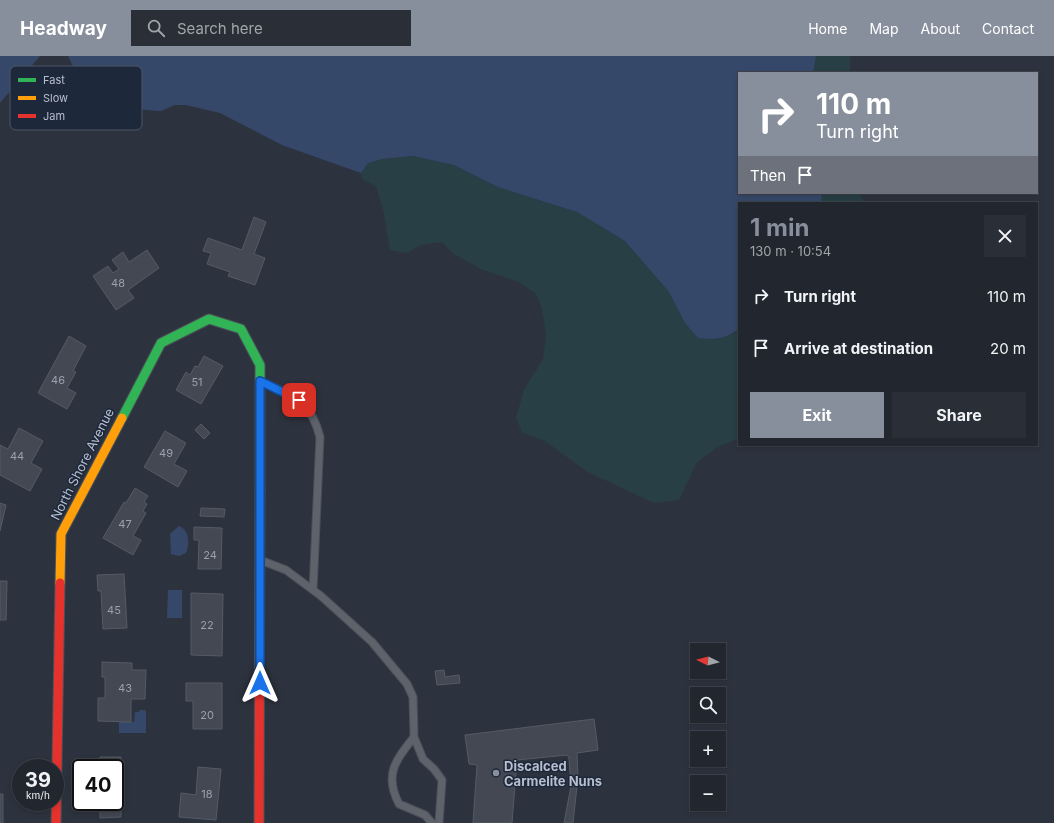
<!DOCTYPE html>
<html lang="en">
<head>
<meta charset="utf-8">
<style>
  :root { --surface:#22262e; --page:#2a2e36; --text:#f1f3f6; --muted:#a2a5aa; --line:#3f434a; --accent:#878e9c }
  body { margin:0; font-family:Inter,sans-serif; background:var(--page); color:var(--text); height:100vh; display:flex; flex-direction:column; font-size:15px; white-space:nowrap }
  * { box-sizing:border-box; margin:0 }
  p { font-size:13px; color:var(--muted) }
  .icon { flex:none; width:22px; height:22px; fill:none; stroke:currentColor; stroke-width:2; stroke-linecap:round; stroke-linejoin:round }
  .map { position:relative; flex:1; overflow:hidden }
  .drawer { position:absolute; left:738px; top:146px; width:300px; height:244px; display:flex; flex-direction:column; background:var(--surface); border-radius:0px; box-shadow:0 2px 6px #0003,0 0 0 1px var(--line) }
  .drawer>* { flex:none }
  .hud { position:absolute; left:738px; top:16px; width:300px; height:122px; border-radius:0px; box-shadow:0 2px 6px #0003,0 0 0 1px var(--line); background:#878e9c; color:#fff; overflow:hidden }
  .needle { width:26px; rotate:276deg }
  .controls { position:absolute; left:690px; top:587px; display:grid; gap:8px }
  .controls a { display:grid; place-items:center; width:36px; height:36px; border-radius:0px; background:var(--surface); box-shadow:0 2px 6px #0003,0 0 0 1px var(--line); font-size:20px }
  .speed { position:absolute; left:12px; top:703px; display:flex; gap:8px; font-size:20px; font-weight:700; text-align:center }
  .speed>* { display:grid; place-content:center; width:52px; height:52px; border-radius:50%; background:var(--surface); box-shadow:0 2px 6px #0003,0 0 0 1px var(--line); line-height:1 }
  .speed small { font-size:10px; font-weight:400 }
  .speed .limit { border:2px solid #111; border-radius:6px; background:#fff; color:#111 }
  .pin { position:absolute; display:grid; place-items:center; width:34px; height:34px; color:#fff; margin:-17px; border-radius:8px; box-shadow:0 2px 6px #0006 }
  .me { position:absolute; width:44px; margin:-22px; rotate:0deg; stroke-linejoin:round; filter:drop-shadow(0 0 3px #0008) }
  .turn { display:flex; align-items:center; gap:14px; height:84px; padding:0 12px; font-size:18px }
  .turn .icon { width:52px; height:52px; stroke-width:2.5 }
  .turn b { display:block; font-size:28px; line-height:34px }
  .then { display:flex; align-items:center; height:38px; padding:0 12px; background:#0003; gap:8px; font-size:15px }
  .round { display:grid; place-items:center; flex:none; width:42px; height:42px; border-radius:0px; background:var(--page) }
  .summary { display:flex; align-items:center; justify-content:space-between; height:68px; padding:0 12px }
  h1 { font-size:24px; font-weight:700; line-height:30px; color:var(--accent) }
  .button { display:flex; gap:8px; margin-top:auto; padding:8px 12px }
  .button a { flex:1; height:46px; border-radius:0px; background:var(--accent); color:#fff; font-size:16px; font-weight:700; line-height:46px; text-align:center }
  .button a+a { background:var(--page); color:var(--text) }
  ul { padding:0; list-style:none }
  li { display:flex; align-items:center; gap:12px; height:52px; padding:0 12px }
  li div { flex:1 }
  li b { display:block; font-size:15px }
  li em { font-style:normal }
  header { display:flex; align-items:center; gap:24px; box-sizing:border-box; height:56px; padding:0 20px; background:var(--accent); color:#fff }
  header strong { font-size:19px }
  nav { display:flex; gap:22px; margin-inline-start:auto; font-size:14px }
  .search { width:280px; height:36px; background:var(--page); display:flex; align-items:center; gap:10px; box-sizing:border-box; padding:0 14px; border-radius:0px; color:var(--muted); font-size:15px }
  .map>svg:first-child { display:block }
</style>
</head>
<body>
<header>
<strong>Headway</strong>
<div class="search"><svg class="icon" aria-label="search" viewBox="0 0 24 24"><circle cx="10" cy="10" r="6"/><path d="M15 15l6 6"/></svg>Search here</div>
<nav><a>Home</a><a>Map</a><a>About</a><a>Contact</a></nav>
</header>
<div class="map">
<svg width="1054" height="767" viewBox="0 0 1054 767">
  <rect width="100%" height="100%" fill="#2d333e"/>
  <path fill="#283f46" d="M816 0H850V17H813Z
    M413 100 454 109 498 131 577 156 625 185 669 236 685 267 733 278 739 273V382L716 392 697 406 679 444 654 447 586 415 545 385 522 376 516 362 524 334 543 303 546 279 542 252 536 238 519 226 481 213 454 198 442 186 421 189 406 197 390 194 383 153 376 130 362 123 361 117 368 107 382 103Z
    M822 137H860L864 147H821Z"/>
  <path fill="#36486a" d="M0 0H40L0 47Z
    M68 0H816L813 17H739V137H822L821 147H739V273C725 283 714 284 698 282L685 267 669 236 625 185 577 156 498 131 454 109 413 100 382 103 368 107 361 117 282 89 220 57 186 49H175L161 55 145 54 123 47 73 10Z
    M179 470C189 474 190 487 186 497L179 500 171 498 170 478Z
    M168 534H182V562H167Z
    M140 654H145L146 656V677H119V666H134L135 656H139Z"/>
  <path fill="#434852" stroke="#555b65" d="M254 161 266 166 254 198 265 202 255 229 228 220 230 216 207 208 211 197 203 195 208 182 242 194Z
    M147 194 159 212 128 234 134 242 116 254 93 220 108 210 113 217 119 213 112 204 123 196 129 206Z
    M69 280 86 290 73 315 76 316 67 332 76 337 67 353 38 337Z
    M204 300 223 310 201 348 176 334 186 316 190 319 195 310 198 311Z
    M201 368 210 377 204 383 195 374Z
    M19 372 43 385 31 407 42 413 30 435 0 419V389L8 393Z
    M165 375 186 387 174 408 187 415 178 431 144 411Z
    M135 432 148 440 144 446 147 448 143 455 146 457 133 480 141 484 133 499 103 482 124 446 126 447Z
    M0 447 6 449 0 475Z
    M201 452 225 453 224 461 200 460Z
    M194 471 222 472 221 513H198L199 484H194Z
    M124 518 127 572 103 573 101 535H98L97 519Z
    M0 525H7L6 564H0Z
    M191 537 223 538 222 600 191 599Z
    M102 606 132 607V614H146L145 643H131V666L98 665V642H105V621H102Z
    M444 614 445 621 459 619 460 627 437 629 435 615Z
    M186 627H222V673H193V645H186Z
    M594 663 598 694 577 697 578 721 573 767H564L571 730 569 702 567 699 517 704 512 767H473L477 709 469 708 465 679Z
    M100 701H121V761L100 762V746H115V712H100Z
    M198 711 221 713 216 764 179 761 181 737 196 739Z
    M0 738H3V767H0Z"/>
  <g fill="none" stroke-linecap="round" stroke-linejoin="round">
    <defs>
      <path id="lane" d="M262 326C294 341 310 343 320 381L313 534
        M260 504 286 514 321 540 372 586 407 628 413 641 414 681 423 703 434 713 442 724 439 767
        M414 681C395 705 384 719 399 748L425 759 432 767"/>
      <path id="fast" d="M122 362 161 287 209 263 241 273 260 309V433"/>
      <path id="slow" d="M60 527 61 478 122 362"/>
      <path id="jam" d="M56 767 60 527
        M259 767 260 433"/>
    </defs>
    <use href="#lane" stroke="#4b5058" stroke-width="9"/>
    <use href="#fast" stroke="#4b5058" stroke-width="11"/>
    <use href="#slow" stroke="#4b5058" stroke-width="11"/>
    <use href="#jam" stroke="#4b5058" stroke-width="11"/>
    <use href="#lane" stroke="#5e626b" stroke-width="7"/>
    <use href="#fast" stroke="#30b455" stroke-width="9"/>
    <use href="#slow" stroke="#ff9f0a" stroke-width="9"/>
    <use href="#jam" stroke="#e5322d" stroke-width="9"/>
  </g>
  <g fill="none" stroke-linecap="round" stroke-linejoin="round">
    <defs>
      <path id="route" d="M260 627V325L299 344"/>
    </defs>
    <use href="#route" stroke="#114b97" stroke-width="10"/>
    <use href="#route" stroke="#1a73e8" stroke-width="7"/>
  </g>
  <circle fill="#878e9c" stroke="#1e283b" stroke-width="1.5" cx="496" cy="717" r="4"/>
  <g text-anchor="middle" dominant-baseline="central" stroke-width="3" stroke-linejoin="round" paint-order="stroke">
    <g font-size="11" fill="#9aa1af">
      <text x="118" y="227">48</text>
      <text x="58" y="324">46</text>
      <text x="197" y="326">51</text>
      <text x="166" y="397">49</text>
      <text x="17" y="400">44</text>
      <text x="125" y="468">47</text>
      <text x="210" y="499">24</text>
      <text x="114" y="554">45</text>
      <text x="207" y="569">22</text>
      <text x="125" y="632">43</text>
      <text x="207" y="659">20</text>
      <text x="207" y="738">18</text>
    </g>
    <g font-size="13" fill="#b7bfce" stroke="#1e283b">
      <text transform="translate(82 408) rotate(-63)">North Shore Avenue</text>
    </g>
    <g font-size="13" font-weight="bold" fill="#b7bfce" stroke="#1e283b" text-anchor="start">
      <text x="504" y="710">Discalced<tspan x="504" dy="15">Carmelite Nuns</tspan></text>
    </g>
  </g>
  <rect x="10" y="10" width="132" height="64" rx="6" fill="#1e283b" stroke="#4c5567" stroke-width="1"/>
  <rect x="18" y="22" width="18" height="4" fill="#30b455"/>
  <rect x="18" y="40" width="18" height="4" fill="#ff9f0a"/>
  <rect x="18" y="58" width="18" height="4" fill="#e5322d"/>
  <g font-size="11" fill="#b7bfce">
    <text x="43" y="28">Fast</text>
    <text x="43" y="46">Slow</text>
    <text x="43" y="64">Jam</text>
  </g>
</svg>
<div class="controls">
<a><svg class="needle" viewBox="-14 -14 28 28"><path d="M0-13l5 13h-10z" fill="#e53935"/><path d="M0 13l5-13h-10z" fill="#a2a5aa"/></svg></a>
<a><svg class="icon" aria-label="search" viewBox="0 0 24 24"><circle cx="10" cy="10" r="6"/><path d="M15 15l6 6"/></svg></a>
<a>+</a>
<a>−</a>
</div>
<div class="speed"><div>39<small>km/h</small></div><div class="limit">40</div></div>
<div class="pin" style="left:299px;top:344px;background:#d93025"><svg class="icon" aria-label="arrive" viewBox="0 0 24 24"><path d="M6 21V4h12l-3 4 3 4H6"/></svg></div>
<svg class="me" style="left:260px;top:627px" viewBox="-20 -20 40 40"><path d="M0-17L14 15 0 8-14 15z" fill="#1a73e8" stroke="#fff" stroke-width="4"/></svg>
<div class="hud">
<div class="turn"><svg class="icon" aria-label="right" viewBox="0 0 24 24"><path d="M7 20v-9h11M14 6l5 5-5 5"/></svg><div><b>110 m</b>Turn right</div></div>
<div class="then">Then<svg class="icon" aria-label="arrive" viewBox="0 0 24 24"><path d="M6 21V4h12l-3 4 3 4H6"/></svg></div>
</div>
<section class="drawer">
<div class="summary"><div><h1>1 min</h1><p>130 m · 10:54</p></div><a class="round"><svg class="icon" aria-label="close" viewBox="0 0 24 24"><path d="M6 6l12 12M18 6L6 18"/></svg></a></div>
<ul>
<li><svg class="icon" aria-label="right" viewBox="0 0 24 24"><path d="M7 20v-9h11M14 6l5 5-5 5"/></svg><div><b>Turn right</b></div><em>110 m</em></li>
<li><svg class="icon" aria-label="arrive" viewBox="0 0 24 24"><path d="M6 21V4h12l-3 4 3 4H6"/></svg><div><b>Arrive at destination</b></div><em>20 m</em></li>
</ul>
<div class="button"><a>Exit</a><a>Share</a></div>
</section>
</div>
</body>
</html>
